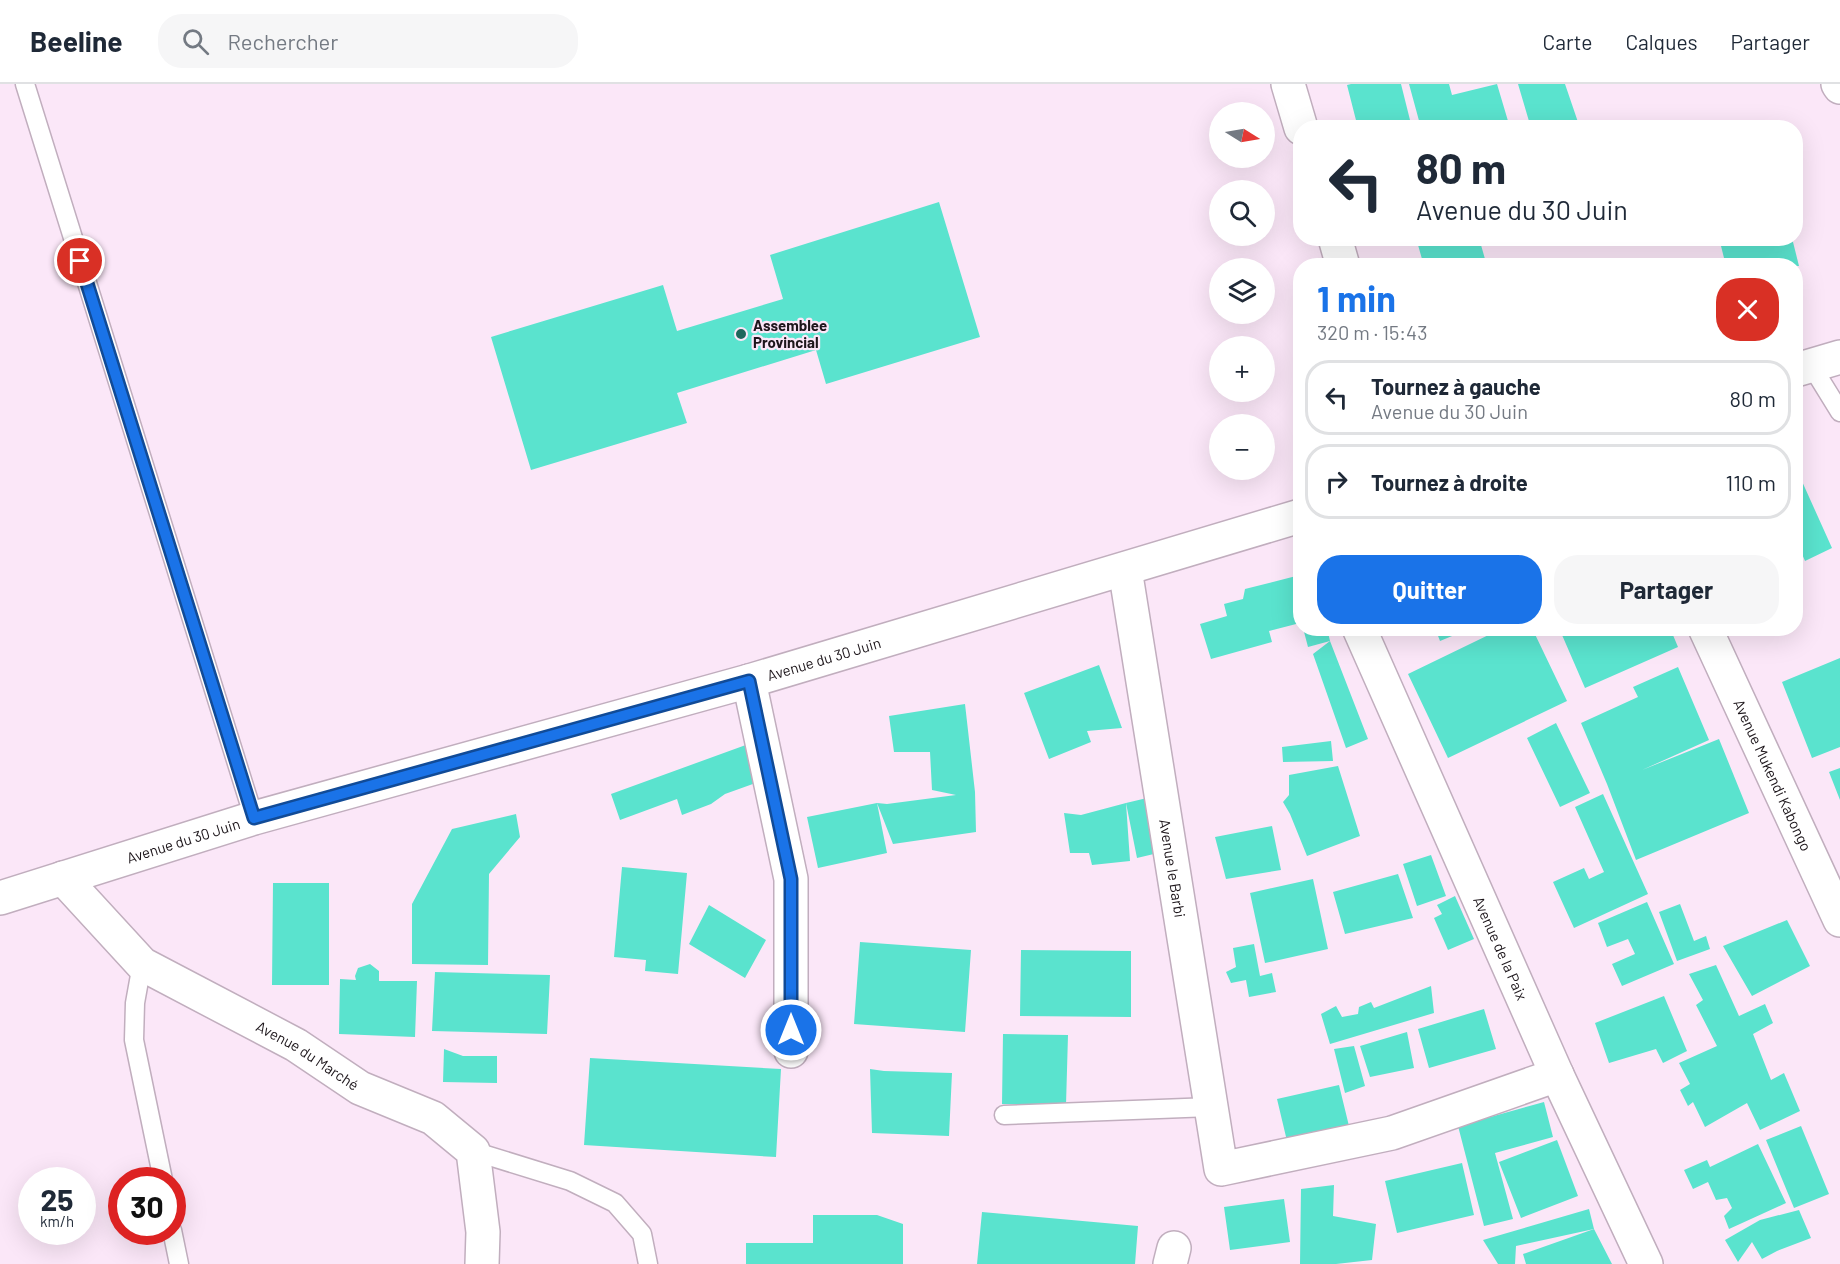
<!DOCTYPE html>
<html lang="fr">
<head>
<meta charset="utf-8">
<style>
  :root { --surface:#fff; --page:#f6f6f7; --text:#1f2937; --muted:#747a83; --line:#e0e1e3; --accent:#1a73e8 }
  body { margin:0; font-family:Barlow,sans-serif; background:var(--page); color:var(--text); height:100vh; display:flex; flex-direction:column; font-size:22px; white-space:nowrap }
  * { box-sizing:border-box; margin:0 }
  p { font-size:20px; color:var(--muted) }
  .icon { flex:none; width:33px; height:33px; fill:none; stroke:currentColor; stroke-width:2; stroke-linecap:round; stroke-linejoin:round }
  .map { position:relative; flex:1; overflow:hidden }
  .panel { position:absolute; left:1293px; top:174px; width:510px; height:378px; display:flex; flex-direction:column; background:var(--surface); border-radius:24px; box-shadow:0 6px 24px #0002 }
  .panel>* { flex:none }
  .guide { position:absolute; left:1293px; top:36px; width:510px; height:126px; border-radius:24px; box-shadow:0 6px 24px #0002; background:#fff; color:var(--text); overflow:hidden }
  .needle { width:39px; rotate:101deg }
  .fabs { position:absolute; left:1209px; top:18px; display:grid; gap:12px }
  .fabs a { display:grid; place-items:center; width:66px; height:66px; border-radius:50%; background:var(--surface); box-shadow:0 6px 24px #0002; font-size:30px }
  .speed { position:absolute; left:18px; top:1083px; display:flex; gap:12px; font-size:30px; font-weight:700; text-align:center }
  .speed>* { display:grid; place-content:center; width:78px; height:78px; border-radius:50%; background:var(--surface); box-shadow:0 6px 24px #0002; line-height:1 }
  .speed small { font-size:15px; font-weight:400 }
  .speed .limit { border:9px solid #d22; background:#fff; color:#111 }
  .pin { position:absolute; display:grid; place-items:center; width:51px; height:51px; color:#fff; margin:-26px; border:3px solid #fff; border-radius:50%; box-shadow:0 2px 6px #0007 }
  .me { position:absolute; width:66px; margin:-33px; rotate:0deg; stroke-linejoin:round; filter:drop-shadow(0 0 4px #0008) }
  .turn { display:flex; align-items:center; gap:21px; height:126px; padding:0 24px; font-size:27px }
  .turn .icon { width:78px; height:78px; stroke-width:2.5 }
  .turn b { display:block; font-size:42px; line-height:51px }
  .round { display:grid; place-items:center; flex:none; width:63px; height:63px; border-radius:24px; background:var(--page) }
  .summary { display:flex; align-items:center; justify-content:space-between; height:102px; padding:0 24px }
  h1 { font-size:36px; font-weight:700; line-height:45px; color:var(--accent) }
  .button { display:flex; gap:12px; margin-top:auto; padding:12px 24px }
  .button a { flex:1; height:69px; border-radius:24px; background:var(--accent); color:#fff; font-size:24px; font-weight:700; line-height:69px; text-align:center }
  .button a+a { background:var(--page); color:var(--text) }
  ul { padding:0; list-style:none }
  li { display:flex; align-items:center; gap:18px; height:75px; margin:0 12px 9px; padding:0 12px; border:3px solid var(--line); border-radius:24px }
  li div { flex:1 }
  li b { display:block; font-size:22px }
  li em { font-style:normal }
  header { display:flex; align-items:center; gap:36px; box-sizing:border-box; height:84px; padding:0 30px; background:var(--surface); border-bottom:2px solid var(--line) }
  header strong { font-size:28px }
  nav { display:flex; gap:33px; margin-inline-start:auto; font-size:21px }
  .search { width:420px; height:54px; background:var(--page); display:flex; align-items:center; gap:15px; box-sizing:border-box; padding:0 21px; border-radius:24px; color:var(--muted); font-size:22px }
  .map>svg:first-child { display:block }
</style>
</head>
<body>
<header>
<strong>Beeline</strong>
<div class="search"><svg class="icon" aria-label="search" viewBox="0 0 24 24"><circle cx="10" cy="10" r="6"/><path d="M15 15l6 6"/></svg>Rechercher</div>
<nav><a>Carte</a><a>Calques</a><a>Partager</a></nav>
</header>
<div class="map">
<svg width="1840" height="1180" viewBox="0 0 1840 1180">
  <rect width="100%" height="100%" fill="#fbe7f8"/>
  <path fill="#5ae3ce" d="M1351 0H1401L1412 44H1358L1347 1Z
    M1409 0H1449L1452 11 1497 0 1508 37 1486 44H1421Z
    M1518 0H1565L1580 44H1531Z
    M939 118 980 253 826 300 816 266 677 309 687 339 531 386 491 253 663 201 677 247 783 215 770 171Z
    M1416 154H1479L1487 182H1424Z
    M1719 154H1792L1799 182H1726Z
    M1796 384 1832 464 1805 477 1796 456Z
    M1300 491V539L1269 547 1272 558 1211 575 1200 540 1227 532 1224 520 1243 515 1245 505Z
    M1303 544H1327L1330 557 1308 563Z
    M1435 544H1469V545L1440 557Z
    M1503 544H1532L1567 617 1448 674 1408 590Z
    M1559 544H1670L1678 563 1585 604Z
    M1330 557 1368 655 1346 664 1313 570Z
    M1840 574V663L1812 674 1782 598Z
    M1099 581 1122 644 1087 647 1091 658 1049 675 1024 609Z
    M1678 583 1709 656 1642 686 1719 655 1749 729 1636 776 1607 700 1581 639 1638 613 1633 603Z
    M965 620 975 708 976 748 893 760 877 719 887 769 818 784 807 733 877 719 887 720 956 711 932 706 930 668H894L889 632Z
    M1556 639 1590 709 1560 723 1527 654Z
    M1331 657 1333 677 1283 678 1282 663Z
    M754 658 767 695 725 710 711 720 682 731 677 715 620 736 611 710Z
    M1338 682 1360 752 1307 772 1290 730 1283 718 1289 711V691Z
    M1840 684V716L1829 688Z
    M1603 710 1648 810 1574 844 1553 798 1584 784 1589 795 1604 788 1575 723Z
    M1147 714 1158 769 1137 774 1126 719 1130 777 1092 781 1089 769H1070L1064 729 1081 731 1126 719Z
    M516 730 520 753 489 790 488 881 412 880V820L452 745Z
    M1272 742 1281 786 1226 795 1215 753Z
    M1431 771 1446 812 1417 822 1403 780Z
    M622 783 687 789 678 890 645 887 646 876 614 873Z
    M1398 790 1413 834 1345 850 1333 808Z
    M1313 795 1328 865 1265 879 1250 809Z
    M273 799H329V901H272Z
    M1455 812 1474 855 1448 866 1434 834 1442 830 1437 821Z
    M1647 818 1674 880 1622 902 1612 880 1635 870 1628 855 1607 863 1598 839Z
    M1680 820 1694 857 1706 852 1710 865 1677 877 1659 828Z
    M709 821 766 856 745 894 689 860Z
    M1787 836 1810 882 1752 912 1723 862Z
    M860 858 971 866 965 948 854 940Z
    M1254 860 1260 892 1272 889 1276 908 1249 913 1246 896 1231 899 1226 888 1236 883 1233 864Z
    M1021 866 1131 867V933L1020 932Z
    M370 880 379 887V897H417L415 953 339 950 340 895 356 896 355 892 358 884Z
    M1716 881 1739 932 1765 920 1773 939 1753 950 1771 996 1784 989 1800 1027 1760 1046 1747 1019 1705 1043 1693 1018 1688 1022 1680 1006 1690 1000 1679 979 1717 962 1696 921 1703 916 1689 890Z
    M435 888 550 891 547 950 432 947Z
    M1431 902 1434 929 1330 960 1321 930 1336 922 1342 933 1358 930 1359 923 1371 918 1374 924Z
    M1664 912 1687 967 1663 979 1656 965 1609 979 1595 939Z
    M1484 925 1496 965 1429 984 1418 945Z
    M1407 948 1414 984 1370 993 1360 962Z
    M1003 950 1068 951 1066 1021 1002 1020Z
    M1354 962 1365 1002 1345 1009 1334 965Z
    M444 965 463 972H497V999L443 998Z
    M590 974 781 985 776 1073 584 1061Z
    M870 985 884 987 952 989 949 1052 872 1049Z
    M1339 1001 1349 1042 1287 1057 1277 1015Z
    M1544 1018 1553 1053 1495 1069 1513 1135 1484 1142 1458 1042Z
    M1801 1042 1829 1110 1794 1124 1766 1056Z
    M1557 1056 1578 1112 1521 1134 1499 1078Z
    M1758 1060 1786 1119 1729 1145 1724 1132 1732 1124 1727 1114 1716 1116 1708 1098 1693 1105 1684 1086 1707 1076 1710 1083Z
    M1462 1079 1474 1131 1397 1149 1385 1097Z
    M1334 1101 1333 1132 1376 1140 1372 1176 1336 1180H1300L1301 1105Z
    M1284 1115 1290 1158 1230 1166 1224 1123Z
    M1589 1125 1594 1145 1612 1180H1526L1523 1170 1594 1145 1516 1162 1515 1180H1498L1483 1156Z
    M1799 1126 1811 1154 1777 1167 1762 1175 1752 1158 1738 1178 1725 1156 1760 1136Z
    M982 1128 1138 1142 1135 1180H977Z
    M813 1131H877L903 1140V1180H746V1159H813Z"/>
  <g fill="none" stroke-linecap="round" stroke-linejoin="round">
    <defs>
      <path id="service" d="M25 0 254 734
        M1811 281 1840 328
        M142 880 135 919 134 956 163 1096
        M1004 1031 1211 1023
        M473 1067 570 1097 615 1119 642 1150 648 1180
        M172 1146 179 1180"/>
      <g id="minor">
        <path d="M1288 0 1301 44"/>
        <path d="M1335 154 1343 182"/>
        <path id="s1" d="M1125 485 1221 1085 1392 1049 1557 991"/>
        <path id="s2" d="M1359 544 1557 991 1646 1180"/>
        <path id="s3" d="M1705 544 1840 836"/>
        <path d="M749 597 791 795V967"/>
        <path id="s4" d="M63 794 142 880 296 961 360 1004 433 1034 473 1067 483 1148 482 1180"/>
        <path d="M1170 1180 1174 1164"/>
      </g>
      <g id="tertiary">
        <path d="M1796 286 1840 273"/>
        <path id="s5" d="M0 814 254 734 749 597 1300 432"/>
      </g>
      <path id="secondary" d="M1838 0 1840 3"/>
    </defs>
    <use href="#service" stroke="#c1aebe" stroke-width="21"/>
    <use href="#minor" stroke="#c1aebe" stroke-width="36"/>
    <use href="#tertiary" stroke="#c1aebe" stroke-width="36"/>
    <use href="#secondary" stroke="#c1aebe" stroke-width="36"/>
    <use href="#service" stroke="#fff" stroke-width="18"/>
    <use href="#minor" stroke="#fff" stroke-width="33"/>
    <use href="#tertiary" stroke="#fff" stroke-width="33"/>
    <use href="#secondary" stroke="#fff" stroke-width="33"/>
  </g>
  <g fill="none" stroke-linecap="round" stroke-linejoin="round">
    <defs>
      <path id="route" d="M80 177 254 734 749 597 791 795V946"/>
    </defs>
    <use href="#route" stroke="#114b97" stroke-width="15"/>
    <use href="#route" stroke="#1a73e8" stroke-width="10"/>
  </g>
  <circle fill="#1e665b" stroke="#fbe7f8" stroke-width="2" cx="741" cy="250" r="6"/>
  <g text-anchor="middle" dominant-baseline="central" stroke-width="4.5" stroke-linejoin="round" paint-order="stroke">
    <g font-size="15" font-weight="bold" fill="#1d161b" stroke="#fbe7f8" text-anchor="start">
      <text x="753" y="241">Assemblee<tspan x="753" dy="17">Provincial</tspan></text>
    </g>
    <g font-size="15" fill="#1d161b" stroke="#fbe7f8">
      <text stroke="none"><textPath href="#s5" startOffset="858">Avenue du 30 Juin</textPath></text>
      <text stroke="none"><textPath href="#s3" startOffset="162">Avenue Mukendi Kabongo</textPath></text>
      <text stroke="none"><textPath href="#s5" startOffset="192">Avenue du 30 Juin</textPath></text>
      <text stroke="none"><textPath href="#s1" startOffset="303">Avenue le Barbi</textPath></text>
      <text stroke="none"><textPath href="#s2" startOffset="350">Avenue de la Paix</textPath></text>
      <text stroke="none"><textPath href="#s4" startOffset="306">Avenue du Marché</textPath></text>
    </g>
  </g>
</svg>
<div class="fabs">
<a><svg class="needle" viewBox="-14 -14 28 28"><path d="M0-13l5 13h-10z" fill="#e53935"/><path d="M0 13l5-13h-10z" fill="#747a83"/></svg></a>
<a><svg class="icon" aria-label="search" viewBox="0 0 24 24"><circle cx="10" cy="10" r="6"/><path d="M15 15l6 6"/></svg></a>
<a><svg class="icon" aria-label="layers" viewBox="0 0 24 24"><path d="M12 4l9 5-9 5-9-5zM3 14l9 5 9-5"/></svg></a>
<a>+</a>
<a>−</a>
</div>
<div class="speed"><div>25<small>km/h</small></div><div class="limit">30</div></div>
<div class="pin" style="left:80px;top:177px;background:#d93025"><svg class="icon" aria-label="arrive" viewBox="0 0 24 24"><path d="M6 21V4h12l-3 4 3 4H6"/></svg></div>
<svg class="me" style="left:791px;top:946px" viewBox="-20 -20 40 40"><circle r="17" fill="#1a73e8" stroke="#fff" stroke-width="3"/><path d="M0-11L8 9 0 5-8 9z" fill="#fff"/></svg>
<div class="guide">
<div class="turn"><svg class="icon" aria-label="left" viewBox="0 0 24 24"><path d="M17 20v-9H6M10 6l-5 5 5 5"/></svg><div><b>80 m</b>Avenue du 30 Juin</div></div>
</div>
<section class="panel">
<div class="summary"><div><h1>1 min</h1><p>320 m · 15:43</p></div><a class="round" style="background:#d93025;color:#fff"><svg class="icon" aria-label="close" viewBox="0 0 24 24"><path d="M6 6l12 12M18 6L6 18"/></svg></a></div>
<ul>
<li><svg class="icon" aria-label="left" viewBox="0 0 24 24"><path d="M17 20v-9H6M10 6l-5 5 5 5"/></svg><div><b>Tournez à gauche</b><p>Avenue du 30 Juin</p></div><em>80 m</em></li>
<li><svg class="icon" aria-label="right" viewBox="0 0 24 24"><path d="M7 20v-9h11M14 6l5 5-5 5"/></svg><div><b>Tournez à droite</b></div><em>110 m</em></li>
</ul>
<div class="button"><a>Quitter</a><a>Partager</a></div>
</section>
</div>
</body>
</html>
